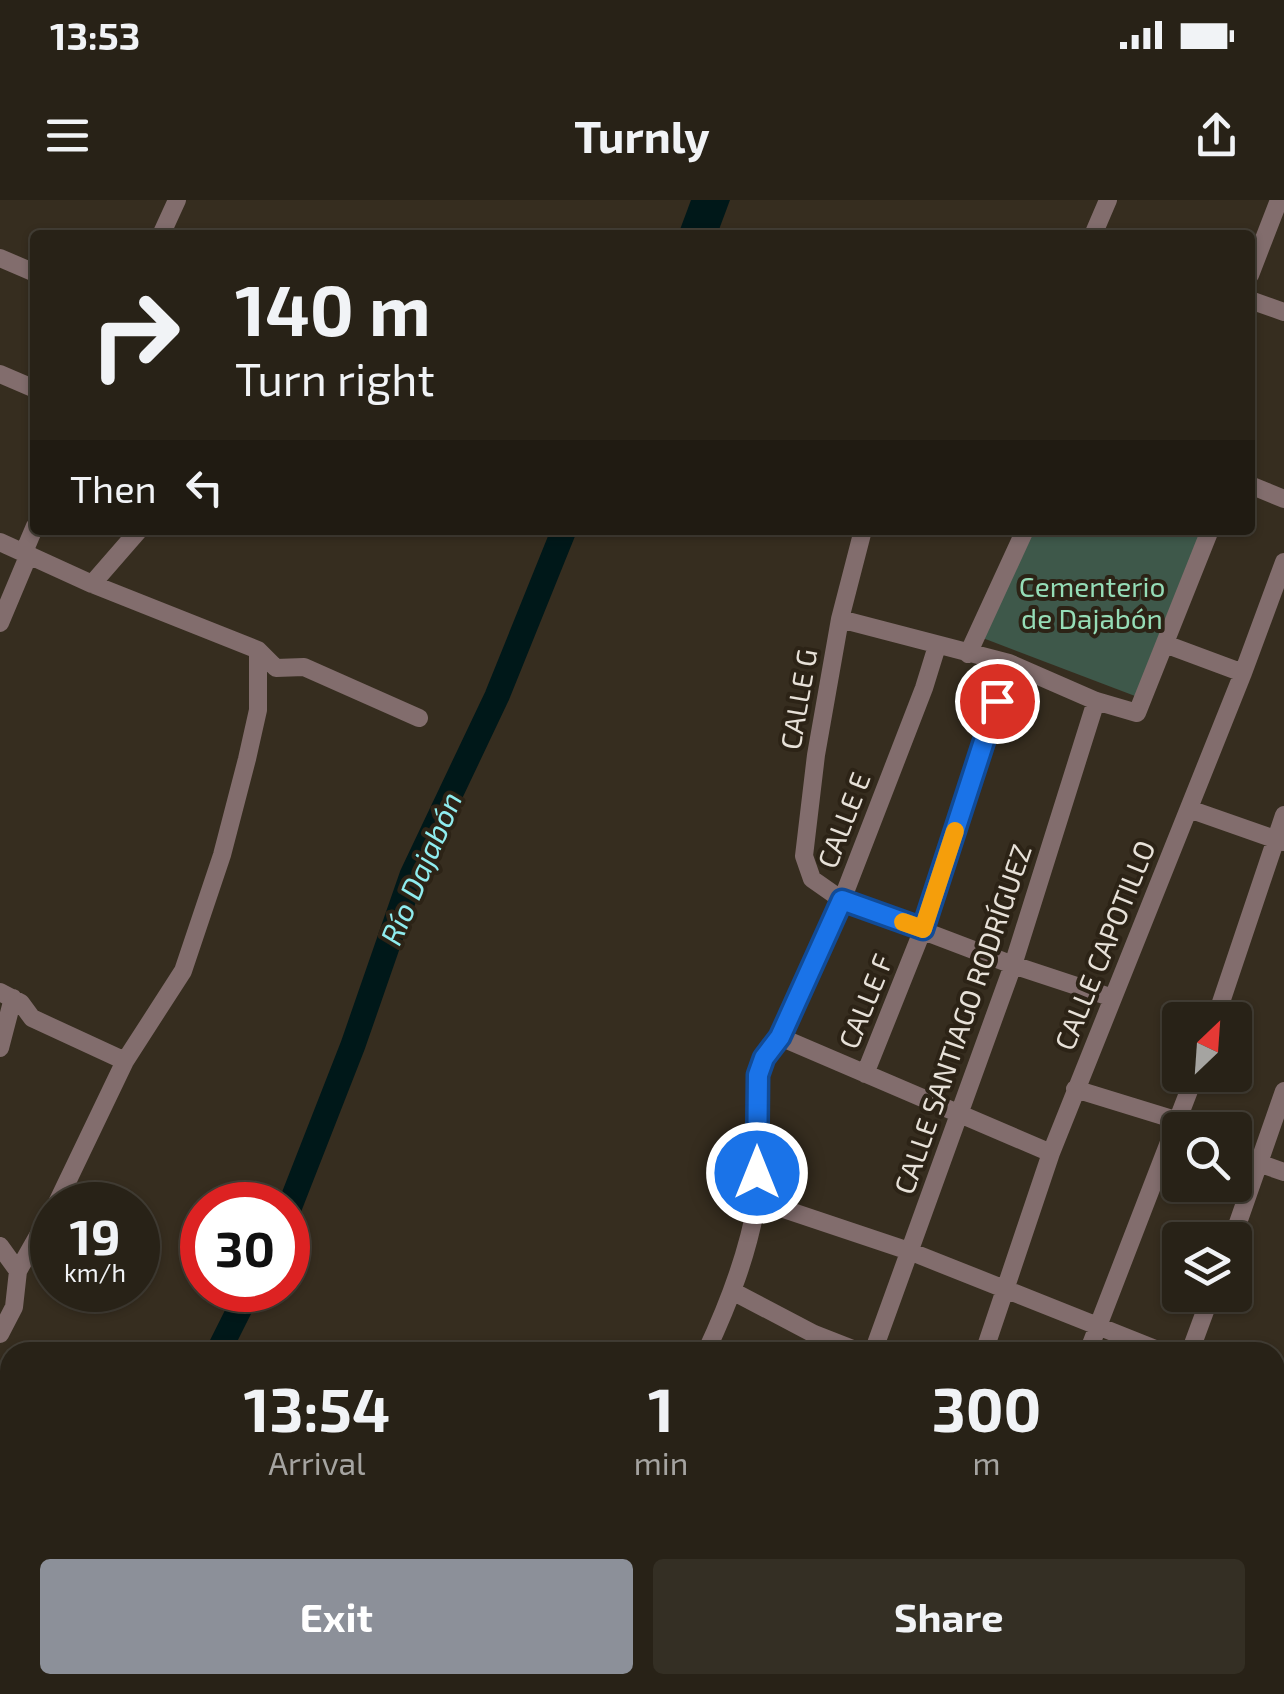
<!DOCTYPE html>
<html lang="en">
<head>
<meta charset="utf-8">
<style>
  :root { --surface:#282217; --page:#342f24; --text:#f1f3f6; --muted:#a5a4a1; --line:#443f36; --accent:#8c9099 }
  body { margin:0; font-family:"Exo 2",sans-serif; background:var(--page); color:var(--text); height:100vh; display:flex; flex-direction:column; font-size:38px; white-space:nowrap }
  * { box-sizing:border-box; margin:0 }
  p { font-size:32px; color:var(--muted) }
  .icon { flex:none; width:55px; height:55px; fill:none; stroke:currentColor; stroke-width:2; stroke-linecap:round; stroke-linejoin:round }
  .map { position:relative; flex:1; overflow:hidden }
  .drawer { position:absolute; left:0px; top:1142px; width:1285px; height:352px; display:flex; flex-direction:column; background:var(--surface); border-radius:30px 30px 0 0; box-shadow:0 2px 8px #0004,0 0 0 2px var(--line) }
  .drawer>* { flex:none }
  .guide { position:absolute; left:30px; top:30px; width:1225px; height:305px; border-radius:10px; box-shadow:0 2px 8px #0004,0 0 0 2px var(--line); background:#282217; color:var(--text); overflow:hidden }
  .needle { width:65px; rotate:25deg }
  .controls { position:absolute; left:1162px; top:802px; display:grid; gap:20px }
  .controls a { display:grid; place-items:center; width:90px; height:90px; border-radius:10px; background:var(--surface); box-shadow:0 2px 8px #0004,0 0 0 2px var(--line); font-size:50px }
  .speed { position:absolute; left:30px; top:982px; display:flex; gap:20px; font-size:50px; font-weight:700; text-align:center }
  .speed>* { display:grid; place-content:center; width:130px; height:130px; border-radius:50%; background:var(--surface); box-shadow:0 2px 8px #0004,0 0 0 2px var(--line); line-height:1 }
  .speed small { font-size:25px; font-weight:400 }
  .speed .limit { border:15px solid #d22; background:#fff; color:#111 }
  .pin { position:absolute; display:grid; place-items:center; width:85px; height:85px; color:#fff; margin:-42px; border:5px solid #fff; border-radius:50%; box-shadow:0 2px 10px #0007 }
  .me { position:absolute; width:110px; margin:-55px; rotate:0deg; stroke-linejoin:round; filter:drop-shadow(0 0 8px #0008) }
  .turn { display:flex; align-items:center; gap:35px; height:210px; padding:0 40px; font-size:45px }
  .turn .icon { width:130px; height:130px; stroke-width:2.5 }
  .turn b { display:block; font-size:70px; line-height:85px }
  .then { display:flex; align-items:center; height:95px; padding:0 40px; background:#0003; gap:20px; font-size:38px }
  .eta { display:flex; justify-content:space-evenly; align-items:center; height:170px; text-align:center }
  .eta b { font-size:60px; font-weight:700; line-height:70px }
  .button { display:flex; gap:20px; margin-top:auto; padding:20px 40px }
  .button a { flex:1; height:115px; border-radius:10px; background:var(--accent); color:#fff; font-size:40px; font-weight:700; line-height:115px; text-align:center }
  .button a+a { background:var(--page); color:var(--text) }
  .status { display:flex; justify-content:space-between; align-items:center; height:70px; padding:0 50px; background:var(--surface); direction:ltr }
  .status svg { height:28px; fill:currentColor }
  header { display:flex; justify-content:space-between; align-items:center; height:130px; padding:0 40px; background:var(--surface); font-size:45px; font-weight:700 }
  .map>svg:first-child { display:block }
</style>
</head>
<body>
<div class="status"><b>13:53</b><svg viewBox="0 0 49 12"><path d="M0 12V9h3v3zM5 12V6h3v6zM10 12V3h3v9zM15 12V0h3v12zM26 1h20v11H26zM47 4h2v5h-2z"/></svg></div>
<header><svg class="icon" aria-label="menu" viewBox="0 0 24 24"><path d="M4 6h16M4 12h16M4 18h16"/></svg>Turnly<svg class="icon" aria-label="share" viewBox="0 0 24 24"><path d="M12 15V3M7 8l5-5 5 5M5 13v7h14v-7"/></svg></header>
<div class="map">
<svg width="1284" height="1494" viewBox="0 0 1284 1494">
  <rect width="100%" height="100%" fill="#362d1f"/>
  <path fill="#3e584a" d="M1024 330H1203L1135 496 975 435Z"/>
  <path fill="#001819" d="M691 0H730L717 35H678Z"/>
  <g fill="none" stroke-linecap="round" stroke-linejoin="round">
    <path stroke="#001819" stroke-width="25" d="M288 1011 353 845 412 675 497 496 564 330
      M218 1152 249 1090
      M21 1494 26 1485"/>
    <path stroke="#826d6d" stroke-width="18" d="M161 35 177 0
      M1093 35 1108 0
      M0 58 35 73
      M1250 75 1279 0
      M1250 100 1284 112
      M0 174 35 189
      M1250 285 1284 299
      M863 330 840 419 816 555 804 656 812 679 842 700 1013 765 1113 798
      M0 342 92 384 258 450 276 468 304 467 419 518
      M24 352 35 326
      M92 384 139 330
      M840 419 1009 463 1096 501 1137 513 1210 330
      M0 423 29 354
      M1165 444 1243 473
      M968 454 1025 330
      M1189 609 1283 642
      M0 792 21 803 32 818 125 861
      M1215 820 1284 615
      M780 837 1051 953
      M0 848 13 798
      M865 874 923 729 1009 463
      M1075 889 1179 921
      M1261 964 1284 972
      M757 1000 909 1051 1163 1152
      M56 1005 125 861 183 771 222 655 247 559 258 510V450
      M1232 1040 1284 891
      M0 1046 18 1071
      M734 1092 814 1134 860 1152
      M0 1134 14 1107 18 1071 52 1011
      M706 1152C729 1103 748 1054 757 1000L758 875 764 858 780 837 842 700 924 488 937 446
      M873 1152 1013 765 1096 501
      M984 1152 1051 953 1243 473 1284 362
      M1088 1152 1195 875
      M1190 1152 1211 1095
      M1275 1177 1284 1180
      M1275 1248 1284 1220
      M1275 1350 1284 1352
      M1275 1422 1284 1427
      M500 1485 502 1494
      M781 1485 784 1494
      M1067 1485 1089 1494
      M615 1494 619 1485
      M682 1494 687 1485
      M954 1494 958 1485
      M1049 1494 1052 1485
      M1170 1494 1174 1485"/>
  </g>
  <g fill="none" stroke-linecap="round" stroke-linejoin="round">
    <defs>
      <path id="route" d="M757 973 758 875 764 858 780 837 842 700 923 729 997 501"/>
    </defs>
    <use href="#route" stroke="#114b97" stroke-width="25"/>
    <use href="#route" stroke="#1a73e8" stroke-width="18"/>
    <path stroke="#f59e0b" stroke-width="18" d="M903 722 923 729 955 631"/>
  </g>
  <g text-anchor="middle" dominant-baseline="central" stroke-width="8" stroke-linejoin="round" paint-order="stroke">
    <g font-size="28" fill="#95ddb7" stroke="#2c2316">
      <text x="1092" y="386">Cementerio<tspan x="1092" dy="32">de Dajabón</tspan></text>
    </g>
    <g font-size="28" fill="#e7e1d8" stroke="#2c2316">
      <text transform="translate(798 499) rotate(-80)">CALLE G</text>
      <text transform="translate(843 620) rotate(-69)">CALLE E</text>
      <text transform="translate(1104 745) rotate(-68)">CALLE CAPOTILLO</text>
      <text transform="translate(865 801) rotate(-68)">CALLE F</text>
      <text transform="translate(962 819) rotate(-71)">CALLE SANTIAGO RODRÍGUEZ</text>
    </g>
    <g font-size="30" font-style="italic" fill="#8fedef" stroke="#2c2316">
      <text transform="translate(420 668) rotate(-67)">Río Dajabón</text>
    </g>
  </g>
</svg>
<div class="controls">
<a><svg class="needle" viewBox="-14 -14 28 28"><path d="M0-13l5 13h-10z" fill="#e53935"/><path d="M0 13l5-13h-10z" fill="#a5a4a1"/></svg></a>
<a><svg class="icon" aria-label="search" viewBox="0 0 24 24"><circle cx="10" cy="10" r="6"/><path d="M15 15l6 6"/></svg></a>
<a><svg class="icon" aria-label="layers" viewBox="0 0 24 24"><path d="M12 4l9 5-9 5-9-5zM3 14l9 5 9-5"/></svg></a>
</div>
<div class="speed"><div>19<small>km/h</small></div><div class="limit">30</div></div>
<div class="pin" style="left:997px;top:501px;background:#d93025"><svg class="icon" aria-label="arrive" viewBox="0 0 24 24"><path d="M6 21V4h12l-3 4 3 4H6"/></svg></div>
<svg class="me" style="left:757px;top:973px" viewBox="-20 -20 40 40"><circle r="17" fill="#1a73e8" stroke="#fff" stroke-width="3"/><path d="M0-11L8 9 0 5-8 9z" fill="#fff"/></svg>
<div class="guide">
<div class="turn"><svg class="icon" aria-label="right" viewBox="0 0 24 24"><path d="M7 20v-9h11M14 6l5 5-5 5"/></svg><div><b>140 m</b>Turn right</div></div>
<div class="then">Then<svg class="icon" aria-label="left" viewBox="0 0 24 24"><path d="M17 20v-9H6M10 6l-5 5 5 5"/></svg></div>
</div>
<section class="drawer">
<div class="eta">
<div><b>13:54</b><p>Arrival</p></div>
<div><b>1</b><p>min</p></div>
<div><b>300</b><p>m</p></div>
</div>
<div class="button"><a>Exit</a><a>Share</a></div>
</section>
</div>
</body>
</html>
